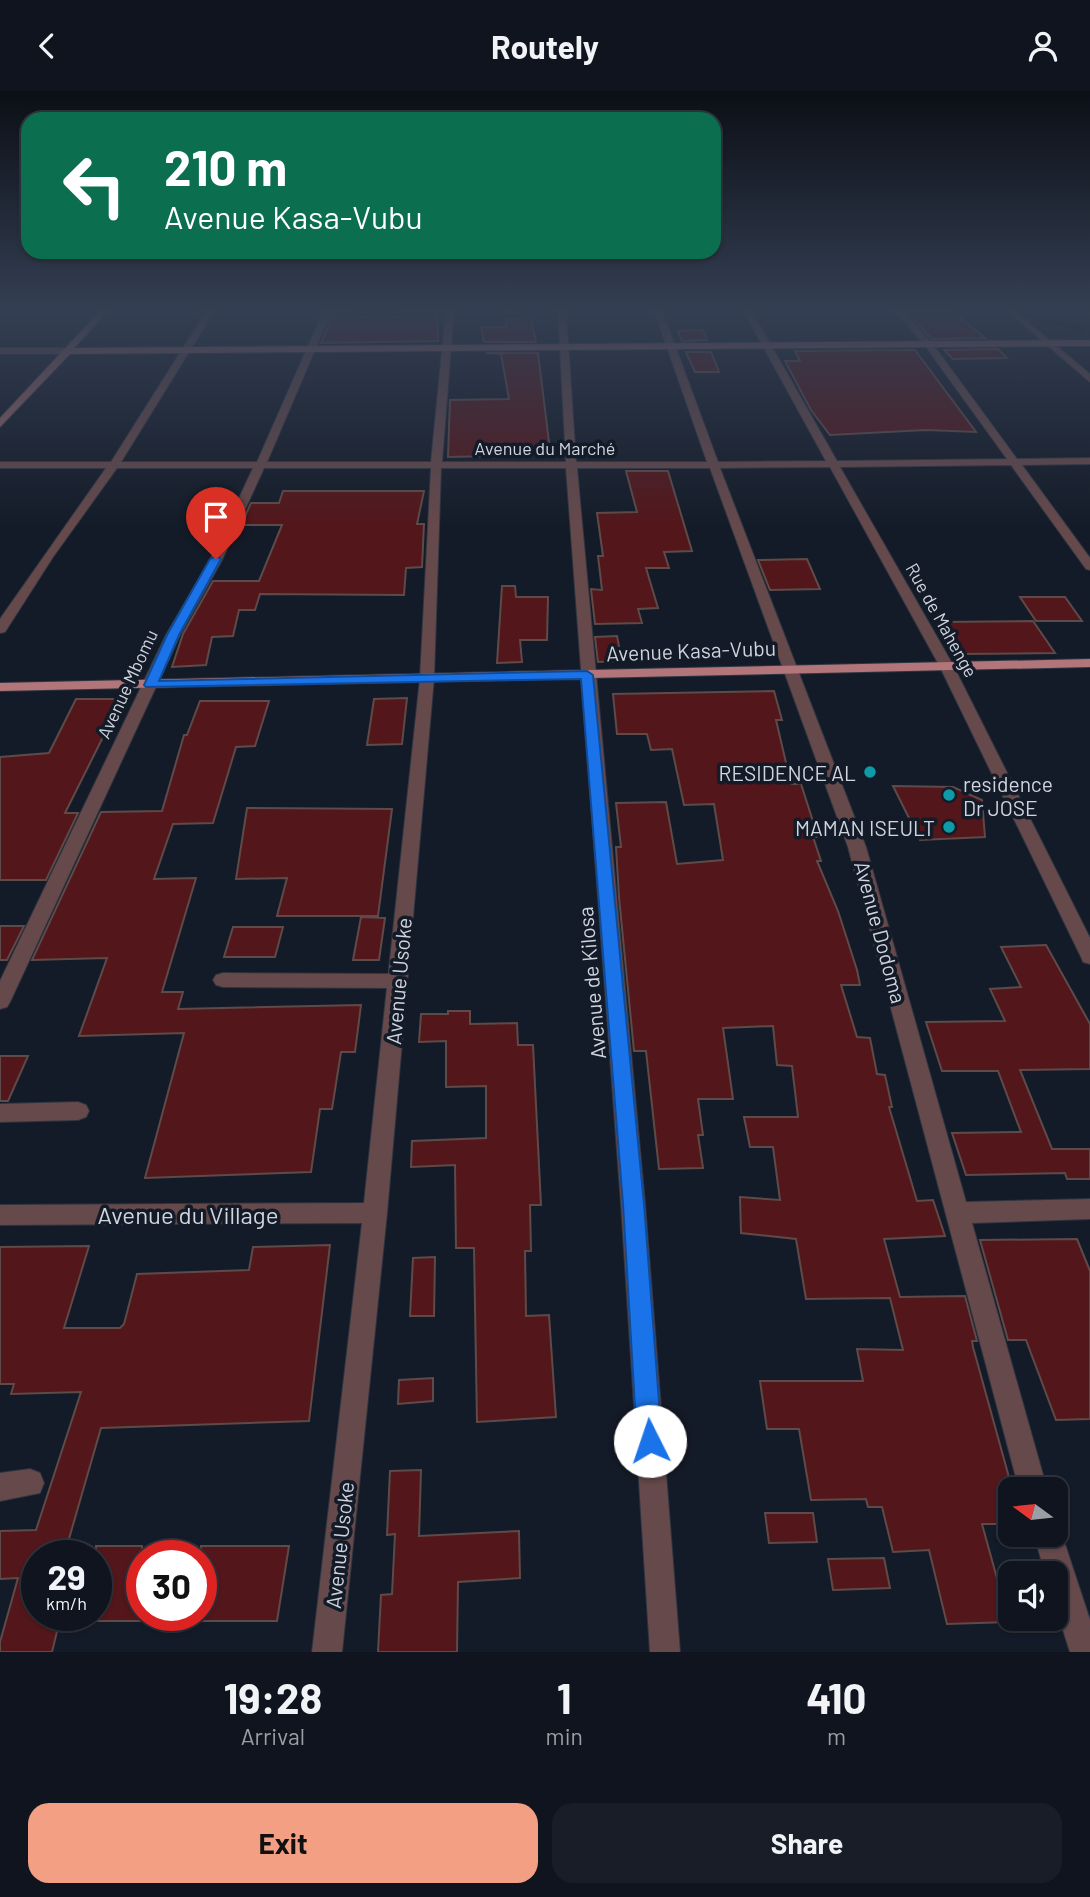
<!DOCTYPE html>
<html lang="en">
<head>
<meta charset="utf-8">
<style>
  :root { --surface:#0f141e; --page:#181d27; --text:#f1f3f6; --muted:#9b9ea4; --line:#2f333c; --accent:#f39f83 }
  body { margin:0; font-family:Barlow,sans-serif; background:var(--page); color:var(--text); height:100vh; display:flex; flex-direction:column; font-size:26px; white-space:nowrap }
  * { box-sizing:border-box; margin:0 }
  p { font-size:23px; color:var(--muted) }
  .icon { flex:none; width:38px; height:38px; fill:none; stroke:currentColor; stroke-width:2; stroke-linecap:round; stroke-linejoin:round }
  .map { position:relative; height:1561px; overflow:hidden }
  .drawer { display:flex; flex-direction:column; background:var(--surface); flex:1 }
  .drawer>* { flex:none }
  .hud { position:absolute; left:21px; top:21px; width:700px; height:147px; border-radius:21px; box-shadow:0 2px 5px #0004,0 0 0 2px var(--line); background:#0b6e4f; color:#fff; overflow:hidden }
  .needle { width:46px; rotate:285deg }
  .buttons { position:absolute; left:998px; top:1386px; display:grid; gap:14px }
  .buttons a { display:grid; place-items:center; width:70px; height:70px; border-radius:14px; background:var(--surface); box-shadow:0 2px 5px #0004,0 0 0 2px var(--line); font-size:35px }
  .speed { position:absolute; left:21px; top:1449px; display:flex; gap:14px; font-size:35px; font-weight:700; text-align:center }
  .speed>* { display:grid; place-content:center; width:91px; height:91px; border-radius:50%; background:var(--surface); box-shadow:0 2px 5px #0004,0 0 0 2px var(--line); line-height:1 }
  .speed small { font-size:18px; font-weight:400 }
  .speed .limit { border:10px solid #d22; background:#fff; color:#111 }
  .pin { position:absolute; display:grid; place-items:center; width:60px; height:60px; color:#fff; margin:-72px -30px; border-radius:50% 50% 50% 0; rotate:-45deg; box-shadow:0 0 7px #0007 }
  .pin .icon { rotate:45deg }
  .me { position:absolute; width:77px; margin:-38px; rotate:356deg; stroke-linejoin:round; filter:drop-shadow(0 0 5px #0008) }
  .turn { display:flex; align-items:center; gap:24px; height:147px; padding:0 28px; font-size:32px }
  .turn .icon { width:91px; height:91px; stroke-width:2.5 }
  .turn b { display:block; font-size:49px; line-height:60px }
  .eta { display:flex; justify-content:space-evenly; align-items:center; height:119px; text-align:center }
  .eta b { font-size:42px; font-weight:700; line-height:49px }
  .button { display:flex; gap:14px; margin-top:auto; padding:14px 28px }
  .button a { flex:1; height:80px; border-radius:21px; background:var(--accent); color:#111; font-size:28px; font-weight:700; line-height:80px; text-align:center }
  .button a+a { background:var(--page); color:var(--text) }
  header { display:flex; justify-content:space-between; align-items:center; height:91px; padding:0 28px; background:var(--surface); font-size:32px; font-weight:700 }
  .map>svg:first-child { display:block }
</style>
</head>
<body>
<header><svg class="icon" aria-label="back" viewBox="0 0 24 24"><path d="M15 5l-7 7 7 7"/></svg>Routely<svg class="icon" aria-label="person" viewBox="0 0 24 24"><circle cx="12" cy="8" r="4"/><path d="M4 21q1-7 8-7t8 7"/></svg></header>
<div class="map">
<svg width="1090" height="1561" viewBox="0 0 1090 1561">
  <rect width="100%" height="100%" fill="#141b28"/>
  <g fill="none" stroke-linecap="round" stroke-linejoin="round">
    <path stroke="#00002a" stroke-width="4.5" d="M1003 219 1081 237"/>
  </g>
  <path fill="#53161a" stroke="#5e4a49" stroke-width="2" d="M335 219H352L355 227 404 226 405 221 437 220 438 250 321 252Z
    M905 219H951L985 247 932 248Z
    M531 227 536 251H484L481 236H507L505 228Z
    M703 239 707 249 682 250 678 240Z
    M998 258 1007 267 953 268 944 259Z
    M915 259 976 341 926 339 830 344 811 319 785 270H800L795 260Z
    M686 261H711L719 281H695Z
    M486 262H538L550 359H487L488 365 448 366 450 309 509 308 501 263Z
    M626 380H668L692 460 664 461 669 477H646L658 517 638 518 642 532 595 533 591 498 602 499 598 465H603L597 422 637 421Z
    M283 400H424L417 433H424L422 476 406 477 404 504 260 503 255 519H239L233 545 212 546 206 574 172 576 183 543 213 490H259L282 434H241L251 412H279Z
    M807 468 820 498 770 499 758 469Z
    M502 495H515L516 506H548L547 549H520L522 571 497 572Z
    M1020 506H1065L1082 530H1036Z
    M1033 530 1055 562 958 563 940 531Z
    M617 545 622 570 598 571 595 546Z
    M774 600 782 629H776L791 693H801L818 746H813L821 770H817L838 820 857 879 860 894H841L857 946 870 947 877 983 885 984 892 1016H889L917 1110 933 1109 945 1145 884 1148 900 1206 965 1205 977 1250H972L973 1256 1010 1390V1433H982L1009 1531 947 1533 929 1459 893 1461 882 1416H868L866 1408 811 1409 799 1338H767L760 1290H863L857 1258 903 1259 890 1207 806 1208 796 1148 741 1142 740 1106 780 1109 773 1056H750L744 1026H798L792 975 777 974 773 935 723 937 733 1008H698L703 1044H698L703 1077 659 1078 646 960H634L619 806 616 756H621L616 712 666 711 677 773 723 769 714 713 684 714 672 658 651 659 647 643H617L613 603Z
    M407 607 402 653 367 654 374 608Z
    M76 608H122L65 722H78L46 789H0V666L49 662Z
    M200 610H269L255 655 236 656 213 732 173 733 154 788 196 787 162 901H183L178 918 361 914 355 961H341L332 1018H320L311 1081 145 1087 184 942 79 945 107 867 32 869 101 721 162 720 184 644H187Z
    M893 695 953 696 982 709 985 746 920 749Z
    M247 717 392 718 378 825H277L287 787 236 788Z
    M361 826 385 827 379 869H353Z
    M0 835H24L7 869H0Z
    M233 836H283L275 866H224Z
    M1046 854 1090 933V978L1020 979 1052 1058H1090V1088H1067L1065 1082 966 1084 952 1042 1021 1041 998 980H942L926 931 1005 930 990 898 1021 896 1001 856Z
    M448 920H470V933L517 932 518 954H533L541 1114H530L531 1160H525L526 1225 549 1224 556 1326 477 1331 474 1157H456L455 1074 411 1076 412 1050 486 1047V995L446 996V950L419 951 421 923H448Z
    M0 965H28L8 1010H0Z
    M1077 1148 1090 1180V1328L1056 1329 1026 1249H1008L980 1149Z
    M330 1154 309 1330 101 1337 64 1465H37V1524H61L52 1561H0V1551L18 1487 0 1488V1440L36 1439 81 1301 11 1303 14 1293H0V1156L89 1155 64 1237H120L124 1233 137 1183 249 1179 253 1156Z
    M435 1166 434 1225H410L413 1167Z
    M433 1287V1310L398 1313 399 1289Z
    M421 1379 419 1445 519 1440 520 1487 458 1491 457 1561H378L381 1504 392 1503 395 1443 387 1444 390 1380Z
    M765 1422H813L817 1451 769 1452Z
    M96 1455H142V1530H96Z
    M201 1455H289L277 1530H201Z
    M884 1467 890 1497 833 1499 828 1468Z"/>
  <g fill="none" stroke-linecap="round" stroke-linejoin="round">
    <defs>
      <path id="lane" d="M223 882 398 883 405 885 408 890 405 895 398 897 223 896 216 894 213 889 216 884Z
        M78 1011 86 1014 89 1020 86 1026 78 1029 0 1031V1013Z
        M30 1378 40 1382 44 1392 40 1402 0 1410V1382Z"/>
      <path id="street" d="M207 219H215L121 371H257L324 219H332L267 371H431L446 219H454L442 371H566L558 219H566L576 371H707L654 219H662L718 371 826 370 743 219H751L837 370 1007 368 926 256 894 219H902L932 252 1017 368 1090 367V373L1022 374 1090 467V479L1086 478 1011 374 840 376 953 574 1090 847V873L1083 871 1081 866 939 574 830 376 720 377 866 756 966 1111 1090 1108V1128L972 1132 1047 1398H1019L848 756 710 377H577L645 1113 680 1561H650L621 1113 566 377H441L434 587 387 1122 342 1561H312L362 1132 0 1134V1114L364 1112 420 587 431 377H264L222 469 180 544 10 911 7 916 0 918V890L166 544 210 469 253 377H117L53 466 5 541 0 542V528L106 377H0V371H111Z
        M1006 219H1014L1090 283V291Z
        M0 257H68L72 260 68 263H0Z
        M1055 1433 1062 1444 1090 1529V1561H1070L1055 1514V1482H1045L1034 1444H1055Z"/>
      <path id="secondary" d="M101 219H109L74 257 1090 249V255L70 263 0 336V327Z"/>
      <path id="primary" d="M1090 568V576L0 600V592Z"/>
    </defs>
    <use href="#lane" stroke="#2e3541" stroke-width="2"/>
    <use href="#street" stroke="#2e3541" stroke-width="2"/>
    <use href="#secondary" stroke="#2e3541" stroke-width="2"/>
    <use href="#primary" stroke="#2e3541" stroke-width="2"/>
    <use href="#lane" fill="#66494b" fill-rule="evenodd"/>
    <use href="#street" fill="#66494b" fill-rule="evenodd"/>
    <use href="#secondary" fill="#916265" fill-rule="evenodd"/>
    <use href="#primary" fill="#b27579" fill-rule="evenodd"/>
  </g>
  <linearGradient id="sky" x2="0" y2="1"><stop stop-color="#0b0f16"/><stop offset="0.5" stop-color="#343f53"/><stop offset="1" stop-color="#343f53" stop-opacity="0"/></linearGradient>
  <rect width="1090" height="437" fill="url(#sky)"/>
  <path fill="#1a73e8" stroke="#114b97" stroke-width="2" d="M216 465 221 468 179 544 159 590 587 580 593 584 644 1113 662 1350 659 1359 650 1363 641 1359 637 1350 623 1113 581 588 146 596 144 594 167 544 210 468Z"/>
  <g fill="#0f9aa8" stroke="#141b28" stroke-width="2.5">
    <circle cx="870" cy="681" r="7"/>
    <circle cx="949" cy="704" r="7"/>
    <circle cx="949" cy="736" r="7"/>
  </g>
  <g text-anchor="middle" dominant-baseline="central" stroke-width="7" stroke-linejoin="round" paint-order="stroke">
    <g font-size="18" fill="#cfd4dd" stroke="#141b28">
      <text x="545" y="357">Avenue du Marché</text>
      <text transform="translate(942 529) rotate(61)">Rue de Mahenge</text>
      <text transform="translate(127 593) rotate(-65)">Avenue Mbomu</text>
    </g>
    <g font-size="21" fill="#cfd4dd" stroke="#141b28">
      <text transform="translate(691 559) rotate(-2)">Avenue Kasa-Vubu</text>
      <text transform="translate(881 841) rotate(75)">Avenue Dodoma</text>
      <text transform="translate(398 890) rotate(-85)">Avenue Usoke</text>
      <text transform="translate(591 892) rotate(-95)">Avenue de Kilosa</text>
      <text transform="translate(339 1454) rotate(-84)">Avenue Usoke</text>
    </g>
    <g font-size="21" fill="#cfd4dd" stroke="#141b28" text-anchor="end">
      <text x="856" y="681">RESIDENCE AL</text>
      <text x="963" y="692" text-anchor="start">residence<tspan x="963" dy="24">Dr JOSE</tspan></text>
      <text x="935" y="736">MAMAN ISEULT</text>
    </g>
    <g font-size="24" fill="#cfd4dd" stroke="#141b28">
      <text x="188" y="1123">Avenue du Village</text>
    </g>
  </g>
</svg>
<div class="buttons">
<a><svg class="needle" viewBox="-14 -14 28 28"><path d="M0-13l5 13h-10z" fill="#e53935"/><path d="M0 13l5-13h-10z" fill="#9b9ea4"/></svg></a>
<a><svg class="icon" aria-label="sound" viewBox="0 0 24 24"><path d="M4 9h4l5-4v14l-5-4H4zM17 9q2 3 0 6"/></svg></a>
</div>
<div class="speed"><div>29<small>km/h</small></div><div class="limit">30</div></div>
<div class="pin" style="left:216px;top:468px;background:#d93025"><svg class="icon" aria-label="arrive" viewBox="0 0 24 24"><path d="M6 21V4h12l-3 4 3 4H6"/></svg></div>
<svg class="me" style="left:650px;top:1350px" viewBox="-20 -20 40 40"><circle r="19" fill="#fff"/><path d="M0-13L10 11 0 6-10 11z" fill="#1a73e8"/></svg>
<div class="hud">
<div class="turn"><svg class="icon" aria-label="left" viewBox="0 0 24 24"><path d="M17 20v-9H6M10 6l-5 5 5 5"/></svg><div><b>210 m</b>Avenue Kasa-Vubu</div></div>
</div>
</div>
<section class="drawer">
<div class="eta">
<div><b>19:28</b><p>Arrival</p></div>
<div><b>1</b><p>min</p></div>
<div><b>410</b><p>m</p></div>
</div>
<div class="button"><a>Exit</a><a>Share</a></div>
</section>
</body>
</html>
